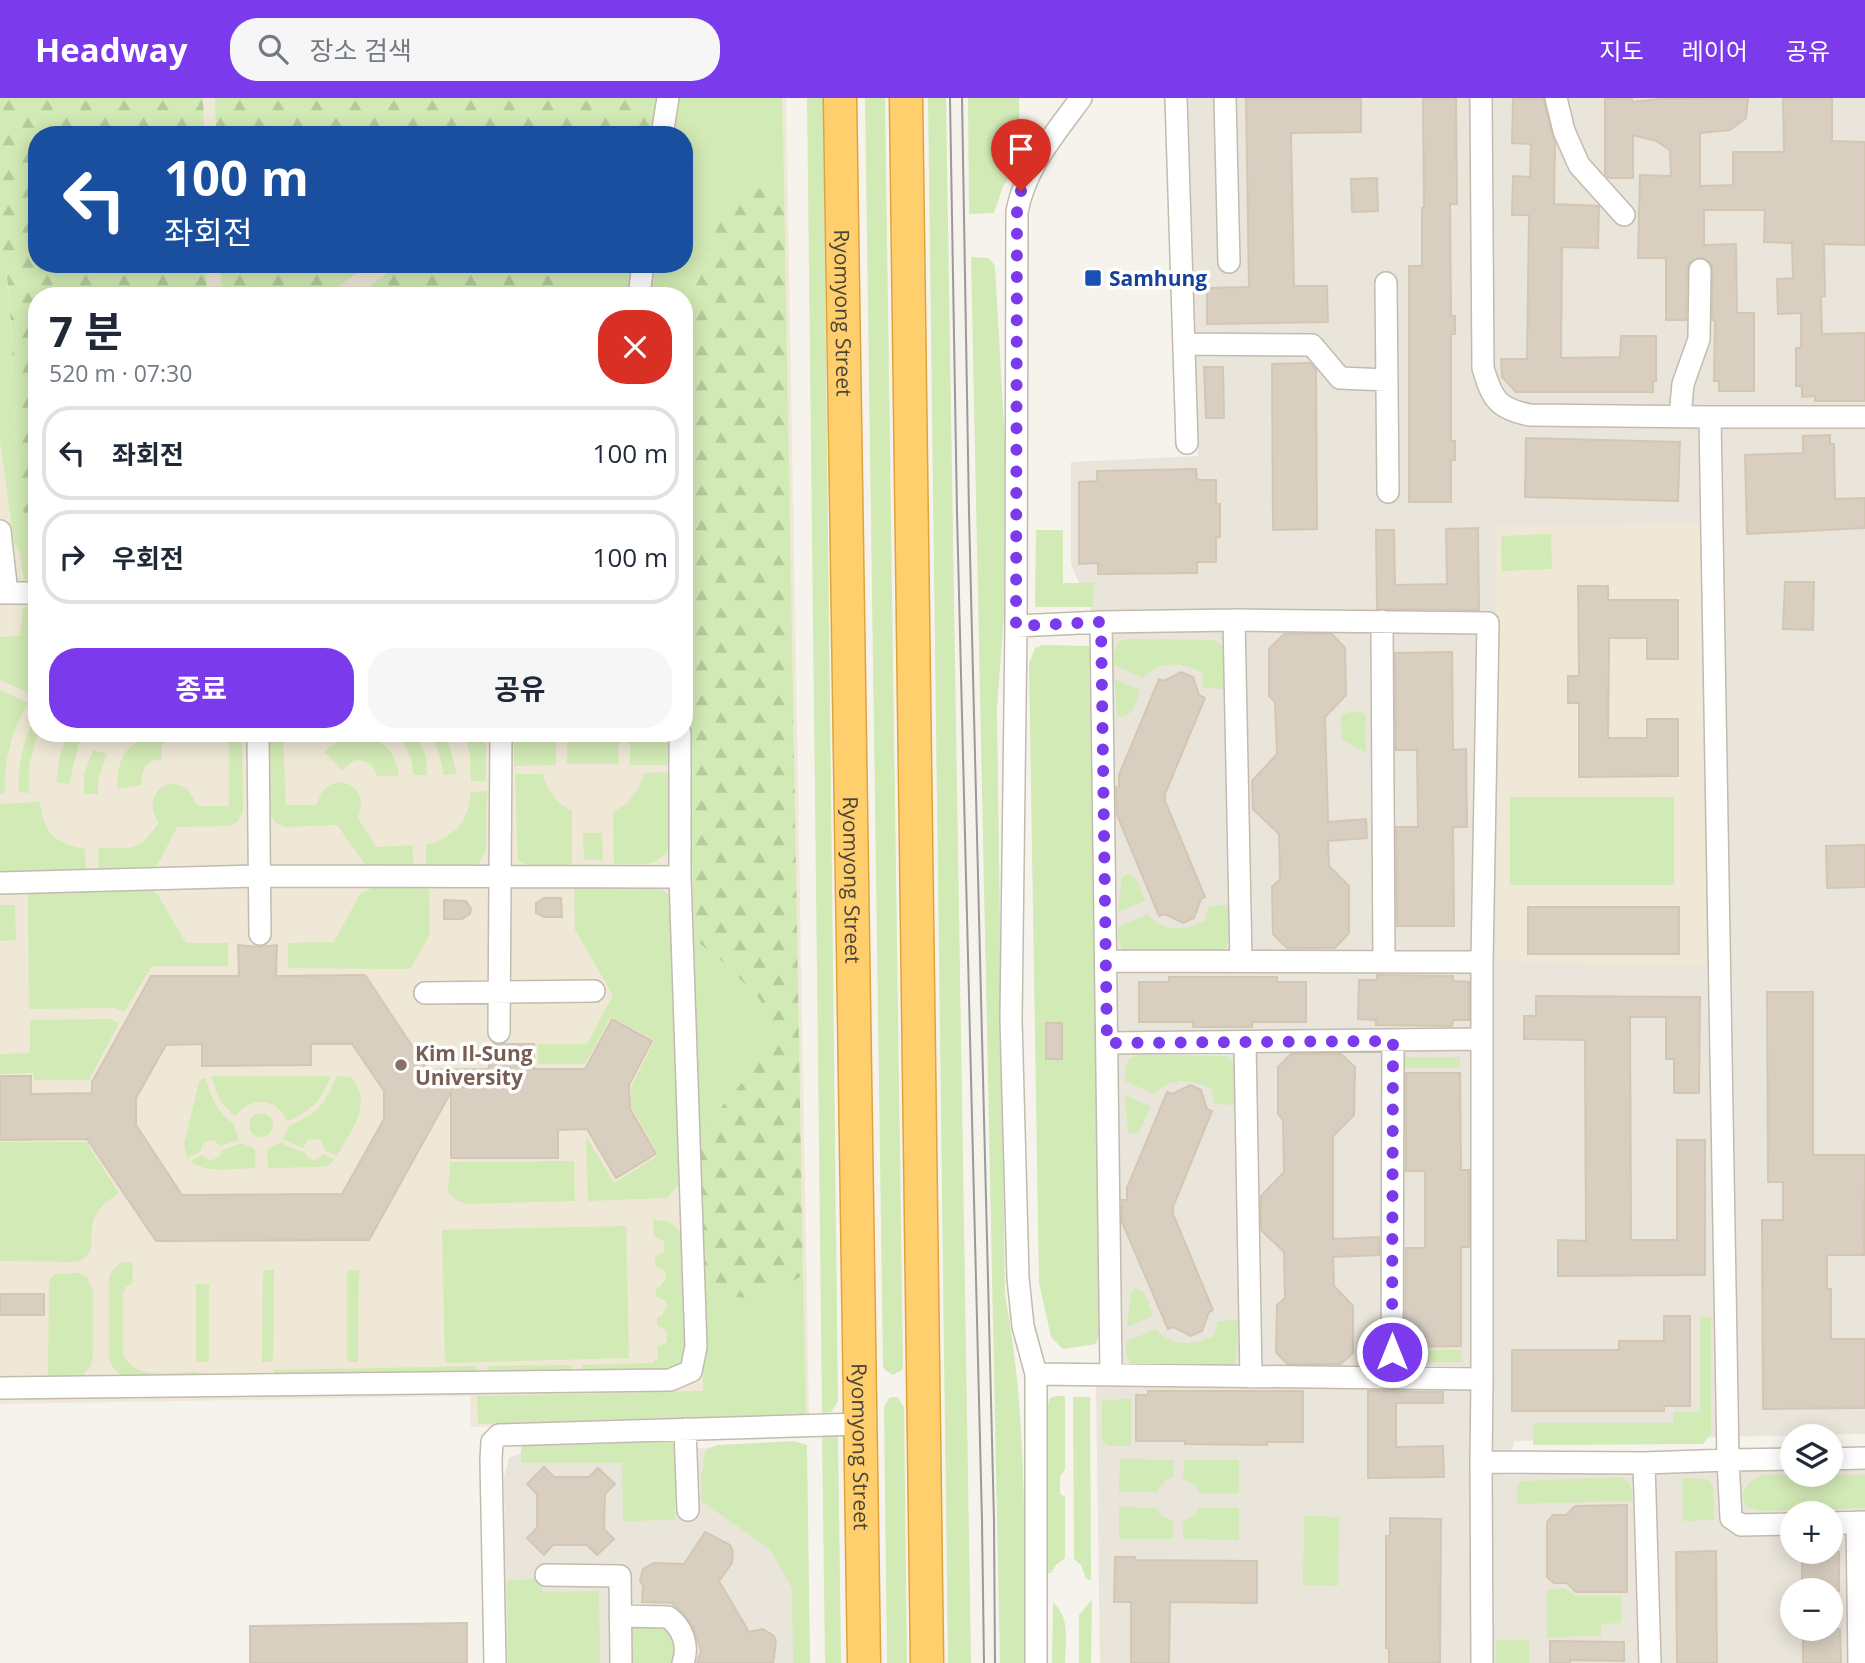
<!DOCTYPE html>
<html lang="ko">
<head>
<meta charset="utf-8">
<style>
  :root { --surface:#fff; --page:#f6f6f7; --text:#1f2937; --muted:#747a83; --line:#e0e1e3; --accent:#7c3aed }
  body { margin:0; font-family:"Open Sans","Noto Sans KR",sans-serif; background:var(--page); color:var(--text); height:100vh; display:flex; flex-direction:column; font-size:26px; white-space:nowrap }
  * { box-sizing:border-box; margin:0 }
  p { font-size:23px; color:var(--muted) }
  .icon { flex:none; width:38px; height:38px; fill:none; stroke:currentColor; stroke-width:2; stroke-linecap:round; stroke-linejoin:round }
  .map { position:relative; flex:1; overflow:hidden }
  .side { position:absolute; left:28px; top:189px; width:665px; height:455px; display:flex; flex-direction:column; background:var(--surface); border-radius:28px; box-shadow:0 4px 18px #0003 }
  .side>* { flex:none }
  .guide { position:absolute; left:28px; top:28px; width:665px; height:147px; border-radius:28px; box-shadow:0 4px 18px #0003; background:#1a4fa0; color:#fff; overflow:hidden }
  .fabs { position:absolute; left:1780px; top:1326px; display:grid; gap:14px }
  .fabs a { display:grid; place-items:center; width:63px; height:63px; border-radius:50%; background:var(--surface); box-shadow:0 4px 18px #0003; font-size:35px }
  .pin { position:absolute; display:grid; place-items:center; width:60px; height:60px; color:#fff; margin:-72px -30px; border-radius:50% 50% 50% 0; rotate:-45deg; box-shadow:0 0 7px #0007 }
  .pin .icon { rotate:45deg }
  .me { position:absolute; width:77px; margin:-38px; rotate:0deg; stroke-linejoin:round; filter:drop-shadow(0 0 5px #0008) }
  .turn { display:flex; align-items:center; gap:24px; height:147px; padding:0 21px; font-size:32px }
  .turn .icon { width:91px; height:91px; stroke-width:2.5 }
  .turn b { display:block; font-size:49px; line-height:60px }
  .round { display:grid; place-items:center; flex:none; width:74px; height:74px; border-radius:28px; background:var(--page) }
  .head { display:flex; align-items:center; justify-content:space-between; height:119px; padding:0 21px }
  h1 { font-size:42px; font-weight:700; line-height:52px }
  .button { display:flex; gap:14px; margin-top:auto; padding:14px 21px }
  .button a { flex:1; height:80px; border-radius:28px; background:var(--accent); color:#fff; font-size:28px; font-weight:700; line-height:80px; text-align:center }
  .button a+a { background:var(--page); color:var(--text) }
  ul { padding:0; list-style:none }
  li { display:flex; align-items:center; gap:21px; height:94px; margin:0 14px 10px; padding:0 7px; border:4px solid var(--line); border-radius:28px }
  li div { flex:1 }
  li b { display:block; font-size:26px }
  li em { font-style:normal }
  header { display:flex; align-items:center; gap:42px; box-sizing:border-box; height:98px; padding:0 35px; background:var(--accent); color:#fff }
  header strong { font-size:33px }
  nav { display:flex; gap:38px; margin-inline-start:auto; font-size:24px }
  .search { width:490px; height:63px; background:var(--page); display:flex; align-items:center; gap:18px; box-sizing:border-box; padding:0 24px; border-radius:28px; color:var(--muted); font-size:26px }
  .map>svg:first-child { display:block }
</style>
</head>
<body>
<header>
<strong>Headway</strong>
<div class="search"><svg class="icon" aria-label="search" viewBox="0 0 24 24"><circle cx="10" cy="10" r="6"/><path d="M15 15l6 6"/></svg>장소 검색</div>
<nav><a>지도</a><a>레이어</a><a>공유</a></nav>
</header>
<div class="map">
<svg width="1865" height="1565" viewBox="0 0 1865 1565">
  <defs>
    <pattern id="forest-firs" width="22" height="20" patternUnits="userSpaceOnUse" patternTransform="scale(1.75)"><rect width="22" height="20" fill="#d2eab5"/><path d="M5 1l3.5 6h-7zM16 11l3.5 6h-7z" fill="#b6ca9c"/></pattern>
  </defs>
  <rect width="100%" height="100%" fill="#f6f3ec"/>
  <path fill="#eae5da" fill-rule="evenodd" d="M1187 0H1865V1336L1515 1343 1502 1377 1792 1372V1377H1830L1831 1371H1865V1565H1100L1096 1285 1120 1259 1108 549 1071 467V364L1198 358 1190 170ZM1792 1416H1830V1454H1792ZM1792 1493H1830V1531H1792Z
    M671 1349 714 1351 799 1350 801 1565H506L504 1379 509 1360 531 1351Z"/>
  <path fill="#efe8d6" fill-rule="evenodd" d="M0 0H786L809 1320 471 1329 470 1298 0 1306ZM37 37H684V166H37ZM37 198H684V635H37Z
    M1700 426 1707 868 1497 863 1496 428Z"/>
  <path fill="#d2eab5" d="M679 0H782L784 86 743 94 684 202V198H652L656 166H684V37H674Z
    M807 0H823L838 1304 831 1314 822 1315Z
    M865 0H885L903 1267 902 1272 893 1277 885 1272 883 1268Z
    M928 0H946L971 1565H948Z
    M968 0H1019L1020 65 1003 88 994 115 969 116Z
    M0 155C15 170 12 366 21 404 23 415 28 425 31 435H37V483L26 482C18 470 25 456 14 445L0 342Z
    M971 159 989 160 995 168 1005 346 1004 518 997 610 1005 1197C1028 1319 1024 1442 1025 1565H1000Z
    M574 166H638L634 198H570Z
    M1036 432H1063V485H1094L1093 509H1035Z
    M1551 436 1552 471 1502 473 1501 438Z
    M27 508H37V591L33 597 0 582V539L20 538 23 511Z
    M1127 541 1215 542 1224 549 1225 591 1204 590 1201 574C1180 564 1160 562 1143 580L1114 567V556L1118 544Z
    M1043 547 1089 548 1100 1234 1096 1246 1063 1251 1051 1239 1039 1185 1029 566 1035 550Z
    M1114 581 1140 592C1136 603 1134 618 1121 619L1117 616Z
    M0 592 28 605C12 632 3 663 5 696H0Z
    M1351 614H1361L1366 618V655L1342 641 1341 617Z
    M37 615 38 635 29 668V695L19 694C17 666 24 640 37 615Z
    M229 635H242L243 712 238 724 229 728 177 729 158 766 153 770 99 772 98 750C134 749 137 756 159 724 142 704 162 675 185 690 192 694 193 702 198 708H229Z
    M270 635H283L286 707H316C320 701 320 693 327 689 338 680 355 685 360 698 363 705 360 713 358 720L376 749 412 747 414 769 366 768 337 727 285 729 276 725 270 714Z
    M417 635 426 660 427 677H413L412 665 403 640Z
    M431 635H446L457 676 444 677 439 655Z
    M464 635H486V683H471L470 656Z
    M514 635H556V667L514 668Z
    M630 635H672V667H630Z
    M162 638V661C147 661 140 672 142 687L117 691C117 659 127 640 162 638Z
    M359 638C383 640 396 654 399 678H377C373 667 367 662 355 662L342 672 324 654C335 644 344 639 359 638Z
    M618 638 619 666H567V639Z
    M66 640 79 644 69 686 56 684 60 658Z
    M93 652 107 656 98 682V696H84V677Z
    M672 674 671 745C661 772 638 765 614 766L613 714C630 705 639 693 644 675Z
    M515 676H543C547 693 556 705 572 713V767L530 768 518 763Z
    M487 693 486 752 479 766 473 768H426V747C454 740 469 723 471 694Z
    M1510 699H1674V787H1510Z
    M40 704C44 736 54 745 85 751L86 773 0 775V706Z
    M583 735H602L603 762H584Z
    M1127 776C1139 778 1141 793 1145 803L1118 814 1122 779Z
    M574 787 658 788 671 799 680 1079 677 1088 667 1100 588 1103 586 1038 614 1085 659 1057 631 1009V989L655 942 611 919 585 966H538V946H587L613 897 575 832Z
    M429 789 430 836 410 871 288 870V845L334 844 360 796 372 790Z
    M146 792 153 793 158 797 186 845H228V868H152L124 914 115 910 29 911 28 795Z
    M0 807H15L16 842 0 843Z
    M1229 807 1227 849 1218 856 1130 855 1122 851 1118 839V829L1148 816C1163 835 1184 833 1205 823L1209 808Z
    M694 841 727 867 761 903 765 940 745 981 698 1037Z
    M112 921 119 925 89 982H34L33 975 0 976V956L30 955V922Z
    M1138 957 1226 958 1235 965 1236 1007 1215 1006 1212 991C1191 981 1171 978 1154 996L1125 983V972L1129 961Z
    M1403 959H1460V970H1403Z
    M211 978H331C320 1003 313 1012 287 1023 276 998 250 998 235 1019L220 1002Z
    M337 978 351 979C374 1005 351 1033 337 1058L324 1052 323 1045 319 1041 308 1042 303 1050 283 1041 289 1028C318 1016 325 1006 337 978Z
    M205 980C211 997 217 1015 233 1025L239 1042 221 1048 213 1042C206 1042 201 1045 201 1053L187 1060 184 1046 198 988 200 982Z
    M1125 997 1151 1009 1138 1035 1132 1036 1128 1033Z
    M249 1027a12 12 0 1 1 24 0a12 12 0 1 1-24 0Z
    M0 1044H89V1049L119 1095C108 1103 96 1110 93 1124 87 1143 100 1152 77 1164L0 1163Z
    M281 1044 286 1048 304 1054 309 1061 315 1062 324 1056 334 1062 328 1068 321 1069 268 1070 267 1051Z
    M242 1045 255 1051V1070C237 1070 204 1076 190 1063L202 1057 208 1062C215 1062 220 1060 221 1053Z
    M574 1063 575 1103 467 1106 456 1102 448 1094 450 1064Z
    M653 1122C667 1122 676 1125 682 1138L686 1249C684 1256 683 1264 676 1268 663 1277 601 1274 582 1274L581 1267 653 1265 658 1259 657 1249 667 1244 666 1233 657 1227V1219L662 1218 667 1208 665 1203 656 1198V1190L661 1188 666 1179 665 1173 655 1168V1160L664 1154V1143L654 1138Z
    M626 1128 629 1260 445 1265 442 1132Z
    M122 1164H133L132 1186 126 1189 123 1195V1256C135 1283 172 1274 197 1274V1280L122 1279 112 1268 109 1260V1180L112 1172Z
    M701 1171 720 1198 749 1200 778 1192 803 1177 806 1316 478 1326 477 1298 703 1293Z
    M263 1172H274L273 1264H262Z
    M347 1172H359L358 1264H347Z
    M79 1175 87 1179 93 1193V1257L90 1269 82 1278 70 1283 48 1284 49 1184 54 1176Z
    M196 1186H209V1264H196Z
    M1136 1190 1145 1195 1153 1218 1127 1229 1131 1193Z
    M1700 1219H1711V1336L1703 1346 1533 1347V1325H1673V1314H1700Z
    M1238 1222 1236 1264 1227 1271 1138 1269 1130 1265 1126 1254 1127 1243 1156 1231C1172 1250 1192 1247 1214 1238L1218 1223Z
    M1405 1252H1462V1264H1406Z
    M572 1267 571 1274 488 1276V1268Z
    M477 1268V1276L274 1279V1272Z
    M1056 1298H1065V1371L1060 1379V1396L1065 1399V1460L1056 1467 1051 1475H1047L1048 1306 1050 1300Z
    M894 1299 898 1300 904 1309 907 1565H887L884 1309 889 1300Z
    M1073 1299H1090L1091 1482 1086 1481 1081 1467 1074 1461Z
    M1131 1301V1348H1108L1102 1343V1302Z
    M822 1335H838L841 1565H825Z
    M794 1343 807 1347 810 1565H793L792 1490 769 1450 702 1404 701 1379 706 1351 718 1347Z
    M675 1344V1422L623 1423 622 1365H521V1345Z
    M1120 1361 1174 1362 1173 1379 1166 1382 1156 1394H1119Z
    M1184 1362H1239V1395H1199L1195 1387 1183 1380Z
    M1761 1377H1865V1410L1760 1413 1746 1409 1742 1397 1749 1385Z
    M1621 1379C1633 1385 1632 1392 1632 1403L1517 1406V1391L1521 1383Z
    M1682 1380 1703 1381 1710 1383 1713 1390 1714 1422 1683 1423Z
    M1119 1409 1156 1410 1160 1417 1173 1424V1441H1119Z
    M1199 1410H1239V1442L1183 1441V1424L1195 1417Z
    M1304 1418 1339 1419 1338 1488 1303 1487Z
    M541 1481 542 1494 599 1493 600 1565H508L507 1482Z
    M1547 1491H1567L1575 1498H1621V1525L1601 1526V1538L1547 1539Z
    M1092 1502 1091 1565H1079V1517Z
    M1053 1505C1071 1519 1065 1544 1065 1565H1052Z
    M642 1525 668 1528 675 1541 674 1565H629C629 1549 626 1533 642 1525Z
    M1496 1542H1529V1565H1496Z"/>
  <path fill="url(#forest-firs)" d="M0 0H203L204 37H37V166H206L207 198H37V435H31C28 425 23 415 21 405 12 366 16 170 0 155Z
    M215 0H661L655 37H216Z
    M784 86 803 1177 778 1192 749 1200 720 1198 701 1171 698 1037 745 981 765 940 761 903 727 867 694 841 684 474V202L694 183 724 109 743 94Z
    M221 166H369L328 196 316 198H222Z
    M399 166H574L570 198H358Z"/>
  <path fill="#d8cfc1" stroke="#d3c7b4" stroke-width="2" fill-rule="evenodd" d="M1246 0H1361V34L1291 35 1294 188H1327L1328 224 1207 226V190L1249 189Z
    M1423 0H1456L1457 106H1450L1451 218H1455V236H1451V343H1455V362H1451V404H1409V168H1422V110H1424Z
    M1513 0H1543L1555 46 1554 106 1599 108 1598 150 1562 149 1561 260 1620 259 1621 238H1656V283H1653V294H1516L1502 279 1501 261H1527L1529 117H1512L1513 78 1530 79 1531 46 1512 45Z
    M1632 0V4L1660 1 1748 0 1746 20 1730 32 1700 35V88L1733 87V54H1784L1783 0H1832V43L1865 44V147L1824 146 1825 198 1821 199 1822 236 1865 235V303H1815V298L1802 299V288H1796V250H1801V215L1778 216 1777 181 1793 180 1792 145 1764 144 1765 112H1704V147L1736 146 1737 215H1754V293H1719V283H1714L1715 222H1712L1713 172 1711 165 1701 159 1689 165 1687 172 1686 222H1666V160H1638L1640 77 1671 78 1670 52 1656 43 1633 37V80H1609L1605 77V1Z
    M1377 80 1378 113 1352 114 1351 81Z
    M1310 265 1316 272 1317 431 1273 432 1272 266Z
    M1204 269H1223L1224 320H1206Z
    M1830 337V346H1834L1835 401 1865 400V430L1747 436 1745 357 1803 355V338Z
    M1526 340 1680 344 1678 403 1525 399Z
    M1196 371 1197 382H1216V406H1220V439H1216V464H1197V475L1098 476V465L1079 466V384L1097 383V373Z
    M1478 430 1479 512 1377 511 1376 432H1394L1395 487 1447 486 1446 431Z
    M1785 484H1814L1813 532 1783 531Z
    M1578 488H1608V502H1678V561H1647V540H1609L1608 640H1647V621H1678V678L1579 679V605H1568V578H1579Z
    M1284 536H1332L1345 550 1346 597 1325 619 1328 724 1366 721 1367 740 1328 743 1329 768 1349 788V835L1335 850H1287L1273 836 1272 789 1280 781 1279 736 1253 711 1252 683 1277 656 1275 604 1269 598V551Z
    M1452 554 1453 652 1466 651 1467 729H1453L1454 828H1397L1396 729H1418L1417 652H1396L1395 555Z
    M1181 574 1193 579 1199 597 1205 600 1165 696V703L1205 799 1201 801 1194 820 1183 825 1165 816 1159 818 1117 717 1116 689H1119V677L1159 581 1164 583Z
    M1865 747V789L1827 790 1826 748Z
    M544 800H561L562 819H544L536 815V805Z
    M444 802 466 803 471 811 470 816 462 821H444Z
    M1528 809H1679V856H1528Z
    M238 847 259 849 277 847 276 878 365 877 428 972 489 971V946H534V971H585L612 921 652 943 629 987 630 1011 656 1056 616 1080 587 1031 558 1032V1060H451V994L369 1142 156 1143 87 1041 0 1042V978H31V996L92 995V984L151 878H239ZM202 946V968L311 967V946H352L384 993V1021L342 1096 182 1097 136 1027V1000L166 947Z
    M1377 877 1453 878V883L1469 884V922H1453L1452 928 1376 927V922L1358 921 1359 882H1377Z
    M1169 879H1277V884H1306V924H1252V929H1193V924H1139V884H1169Z
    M1767 894H1813V1057H1865L1864 1157H1827V1191H1831V1241H1865V1310L1763 1311 1762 1122H1783V1084H1768Z
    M1536 898 1700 899 1699 995H1674V961H1666V919H1630L1631 1142H1677V1042H1705V1177L1558 1178V1142L1586 1143 1585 942 1524 941V918H1536Z
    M1046 925H1062V961H1046Z
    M1291 956H1341L1355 969 1354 1017 1333 1038V1141L1379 1139V1157L1333 1159 1334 1188 1353 1208V1255L1341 1266H1287L1276 1254 1277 1207 1285 1200 1284 1154 1261 1132V1098L1284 1074 1283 1022 1278 1016V969Z
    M1406 975H1460L1461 1072H1469V1149H1461V1248L1405 1249 1406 1150H1425V1073H1406Z
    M1190 987 1201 992 1207 1011 1212 1013 1173 1109V1116L1213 1212 1209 1214 1202 1233 1191 1238 1173 1229 1168 1231 1122 1124V1102H1127V1090L1167 994 1172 996Z
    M0 1196H44V1217H0Z
    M1664 1218H1690V1308H1664V1313H1512V1252H1619V1243H1664Z
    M1148 1293H1303V1344H1267V1347L1185 1346V1343H1136V1297H1148Z
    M1368 1293 1443 1294V1305H1396V1349L1443 1348 1444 1379 1368 1380Z
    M544 1369 554 1379H589L598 1370 615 1386 605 1396 604 1431 614 1441 597 1457 587 1447H553L544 1457 527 1440 537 1430V1396L527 1386Z
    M1627 1407V1494H1576L1567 1485H1554L1547 1479V1424L1553 1417H1566L1575 1408Z
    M1390 1420 1441 1421 1440 1565H1389V1550H1386V1438H1390Z
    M705 1434 730 1447 733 1453 732 1465 719 1483 749 1534 763 1531 774 1538 776 1544 773 1565H697L701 1553 693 1529 683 1515 672 1505 642 1504 643 1488 640 1483 643 1471 654 1465 684 1466Z
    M1716 1453 1717 1565H1677L1676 1454Z
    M1802 1454H1839V1493H1802Z
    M1115 1459H1135V1462L1257 1463V1505L1170 1504 1169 1565H1131V1504H1114Z
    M467 1525V1565H250V1528Z
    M1803 1531H1840L1841 1565H1803Z
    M1550 1543 1624 1544V1563L1570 1562V1565H1550Z"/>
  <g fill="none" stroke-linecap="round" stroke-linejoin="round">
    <defs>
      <path id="minor" d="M1081 0C1055 36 1025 69 1017 114L1016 528 1011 921 1018 1180 1023 1228 1036 1276 1482 1281 1481 1364 1644 1365 1728 1362 1731 1420 1741 1427 1792 1426
        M1176 0 1187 345
        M1225 0 1229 164
        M1481 0 1483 270C1492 301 1498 311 1530 317L1710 319 1728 1362 1792 1361
        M1556 0 1564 33 1579 67 1624 117
        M662 37 668 0
        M1386 185 1388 394
        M639 198 643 166
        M1185 246 1312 247 1340 280 1387 282
        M1680 318 1683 286 1699 241 1700 172
        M1710 319H1865
        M0 433 7 495
        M0 495H37
        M1234 522 1241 863
        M1382 523 1384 864
        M1101 524 1234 522 1488 525 1482 864 1107 863
        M1016 528 1101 524 1111 1276
        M258 635 260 836
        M0 785 259 778 680 779
        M425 895 594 893
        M499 934 501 635
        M1107 945 1480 941
        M1245 945 1251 1279
        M1036 1276V1565
        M1392 1280 1393 943
        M1482 1281V864
        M0 1290 670 1282 691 1273 696 1249 680 779V635
        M685 1331 688 1412
        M1830 1361 1865 1360
        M1481 1364 1482 1565
        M1644 1365 1650 1565
        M1857 1424 1859 1565
        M1830 1425 1865 1424
        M546 1477 620 1478 621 1565
        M620 1518 668 1519C683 1530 689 1548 683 1565
        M495 1565 491 1361 492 1344 499 1337 859 1326"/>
      <g id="highway">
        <path id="s1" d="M840 0 864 1565"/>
        <path d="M906 0 927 1565"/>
      </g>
    </defs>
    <use href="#minor" stroke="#c2bbae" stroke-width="24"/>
    <use href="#highway" stroke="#e0a43c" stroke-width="35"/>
    <use href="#minor" stroke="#fff" stroke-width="21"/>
    <use href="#highway" stroke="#ffcf6e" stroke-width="32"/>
    <path stroke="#9a9a9a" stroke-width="2" d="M950 0 957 415 982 1423 984 1565
      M962 0 969 415 994 1423 995 1565"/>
  </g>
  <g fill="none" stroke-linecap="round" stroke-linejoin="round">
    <path stroke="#7c3aed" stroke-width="12" stroke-dasharray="0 21.6" d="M1021 93 1017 114 1016 528 1101 524 1107 945 1393 943 1392 1254"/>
  </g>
  <rect fill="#1a4fb4" stroke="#fff" stroke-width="2.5" x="1084" y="171" width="18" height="18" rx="3.5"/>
  <circle fill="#8d6e63" stroke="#fff" stroke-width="2.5" cx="401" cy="967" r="7"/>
  <g text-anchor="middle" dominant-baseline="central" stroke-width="7" stroke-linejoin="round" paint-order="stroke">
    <g font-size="21" font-weight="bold" fill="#164399" stroke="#fff" text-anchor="start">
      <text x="1109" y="180">Samhung</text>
    </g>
    <g font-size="21" fill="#4b4439" stroke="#fff">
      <text stroke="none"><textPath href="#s1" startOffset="215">Ryomyong Street</textPath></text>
      <text stroke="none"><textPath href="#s1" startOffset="782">Ryomyong Street</textPath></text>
      <text stroke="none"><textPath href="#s1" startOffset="1349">Ryomyong Street</textPath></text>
    </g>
    <g font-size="21" font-weight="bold" fill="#785e54" stroke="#fff" text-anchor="start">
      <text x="415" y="955">Kim Il-Sung<tspan x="415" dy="24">University</tspan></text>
    </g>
  </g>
</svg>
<div class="fabs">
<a><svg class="icon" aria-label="layers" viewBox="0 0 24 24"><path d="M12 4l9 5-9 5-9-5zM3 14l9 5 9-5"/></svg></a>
<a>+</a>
<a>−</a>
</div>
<div class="pin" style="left:1021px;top:93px;background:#d93025"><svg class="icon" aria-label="arrive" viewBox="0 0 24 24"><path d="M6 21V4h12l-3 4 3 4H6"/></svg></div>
<svg class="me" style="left:1392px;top:1254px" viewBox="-20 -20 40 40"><circle r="17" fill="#7c3aed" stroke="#fff" stroke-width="3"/><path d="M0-11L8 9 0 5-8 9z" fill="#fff"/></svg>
<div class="guide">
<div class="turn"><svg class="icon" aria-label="left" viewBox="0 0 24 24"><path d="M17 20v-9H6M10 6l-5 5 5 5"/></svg><div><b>100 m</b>좌회전</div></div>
</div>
<section class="side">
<div class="head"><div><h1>7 분</h1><p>520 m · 07:30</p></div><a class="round" style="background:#d93025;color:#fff"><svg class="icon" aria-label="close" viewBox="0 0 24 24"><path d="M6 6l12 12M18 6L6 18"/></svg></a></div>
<ul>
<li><svg class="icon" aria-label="left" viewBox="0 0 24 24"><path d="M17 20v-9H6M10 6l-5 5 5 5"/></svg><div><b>좌회전</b></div><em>100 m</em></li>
<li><svg class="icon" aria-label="right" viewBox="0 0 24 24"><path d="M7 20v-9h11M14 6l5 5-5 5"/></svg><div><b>우회전</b></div><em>100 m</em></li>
</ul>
<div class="button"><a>종료</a><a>공유</a></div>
</section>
</div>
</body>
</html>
